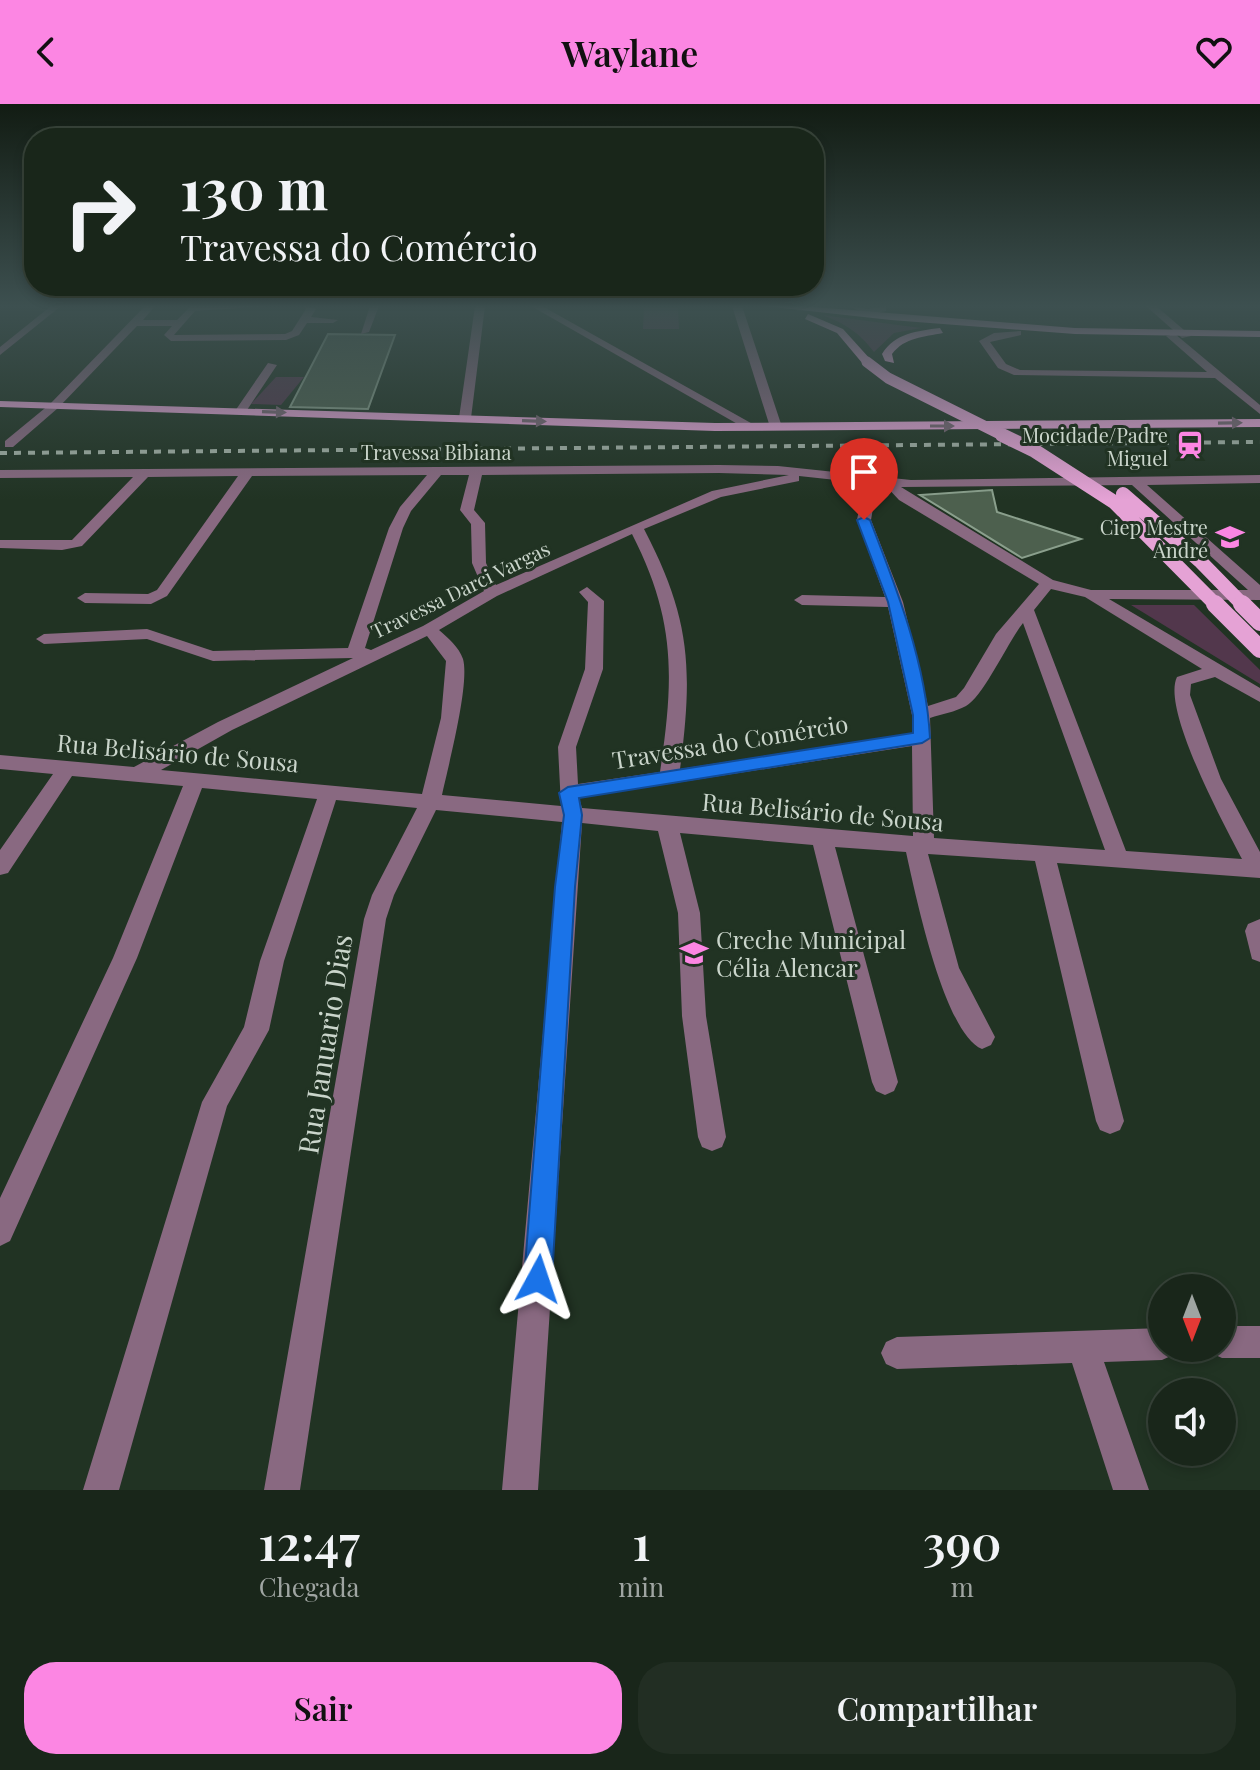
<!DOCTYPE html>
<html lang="pt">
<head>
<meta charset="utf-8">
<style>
  :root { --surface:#19261a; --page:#222e23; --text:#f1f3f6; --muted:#9fa5a2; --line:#374339; --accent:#fc86e3 }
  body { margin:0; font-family:"Playfair Display",serif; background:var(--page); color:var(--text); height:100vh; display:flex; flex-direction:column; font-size:30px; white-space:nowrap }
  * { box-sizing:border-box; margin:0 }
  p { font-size:26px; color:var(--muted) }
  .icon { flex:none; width:44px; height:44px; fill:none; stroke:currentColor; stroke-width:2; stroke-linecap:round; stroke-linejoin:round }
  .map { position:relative; height:1386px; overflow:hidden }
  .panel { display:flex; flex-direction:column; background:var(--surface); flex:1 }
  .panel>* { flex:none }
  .hud { position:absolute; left:24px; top:24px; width:800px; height:168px; border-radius:32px; box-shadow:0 4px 12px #0003,0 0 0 2px var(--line); background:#19261a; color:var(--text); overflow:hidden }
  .needle { width:52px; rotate:180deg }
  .buttons { position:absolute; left:1148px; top:1170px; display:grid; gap:16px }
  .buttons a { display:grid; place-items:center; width:88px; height:88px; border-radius:50%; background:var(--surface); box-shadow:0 4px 12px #0003,0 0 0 2px var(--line); font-size:40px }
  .pin { position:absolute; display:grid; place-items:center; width:68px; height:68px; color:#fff; margin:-82px -34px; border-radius:50% 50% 50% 0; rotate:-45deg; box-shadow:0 0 8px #0007 }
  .pin .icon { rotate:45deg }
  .me { position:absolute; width:88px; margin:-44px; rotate:5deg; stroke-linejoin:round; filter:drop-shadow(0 0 6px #0008) }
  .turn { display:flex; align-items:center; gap:28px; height:168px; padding:0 24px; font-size:36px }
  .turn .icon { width:104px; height:104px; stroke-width:2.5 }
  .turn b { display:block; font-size:56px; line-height:68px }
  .eta { display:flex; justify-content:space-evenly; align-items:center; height:136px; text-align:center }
  .eta b { font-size:48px; font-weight:600; line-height:56px }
  .button { display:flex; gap:16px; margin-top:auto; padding:16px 24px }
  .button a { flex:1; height:92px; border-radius:32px; background:var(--accent); color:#111; font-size:32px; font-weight:600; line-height:92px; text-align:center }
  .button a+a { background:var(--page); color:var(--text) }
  header { display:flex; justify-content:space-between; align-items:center; height:104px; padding:0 24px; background:var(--accent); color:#111; font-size:36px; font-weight:600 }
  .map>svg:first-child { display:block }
</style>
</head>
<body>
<header><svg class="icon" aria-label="back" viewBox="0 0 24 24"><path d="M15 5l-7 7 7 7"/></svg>Waylane<svg class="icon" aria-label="heart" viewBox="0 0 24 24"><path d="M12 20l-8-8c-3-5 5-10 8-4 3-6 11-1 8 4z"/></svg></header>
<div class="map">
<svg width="1260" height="1386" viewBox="0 0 1260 1386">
  <rect width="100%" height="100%" fill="#213323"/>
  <path fill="#52374c" d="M644 204H678L679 225H643Z
    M822 211 921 224 894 229 874 248C859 228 844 219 822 211Z
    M276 273H304L281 301 251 300Z
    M1131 501H1194L1260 566V580Z"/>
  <path fill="#4d604e" stroke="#8a9f8c" stroke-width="2" d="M328 230 395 231 368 305 290 303Z
    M992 386 997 408 1081 435 1022 454 920 391Z"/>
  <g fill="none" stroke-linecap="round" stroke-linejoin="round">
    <path fill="#896981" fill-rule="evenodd" d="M51 202H61L0 251V243Z
      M145 202H155L143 216H177L191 202H269L195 207 174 231 285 230 292 227 306 205 304 202 316 205 311 213 338 216 333 219H307L299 231 286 236 171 237 164 231 172 222H137L58 304 13 343H5V337L50 300Z
      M370 202H379L369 228 361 230Z
      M475 202H485L471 314 465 318 459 314Z
      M531 202H542L758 323 748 326Z
      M732 202H742L782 323 780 326 770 323Z
      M849 202 868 205 886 202V207L867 211Z
      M1146 202H1156L1191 232 1182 234Z
      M1021 227V231L990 238 1006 260 1020 266 1207 268 1166 232 1175 230 1260 301V310L1215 274 1014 271 998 264 979 237 994 229Z
      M268 259 277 261 245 309H237L235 307Z
      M719 361 778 362 911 376 1260 371V379L1147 381 1260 481V496L1109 495 1260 584V598L1215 573 1191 580 1190 591 1221 675 1260 748V774L1057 759 1124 1017 1120 1026 1110 1030 1100 1026 1096 1017 1035 757 928 750 959 864 995 933 991 941 982 945C944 930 915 788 906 748L835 743 898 978 894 987 885 991 876 987 872 978 813 741 680 729 700 809 706 912 726 1033 722 1043 712 1047 702 1043 698 1033 682 912 678 809 658 727 582 719 538 1386H502L562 718 436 706 394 791 386 815 300 1386H264L364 815 372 791 417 704 336 696 284 857 269 926 227 1002 119 1386H83L202 998 244 923 260 857 317 695 202 684 137 854 10 1137 0 1142V1094L113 854 183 682 72 672 8 769 0 771V746L53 670 0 665V651L134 663 218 618 353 554 213 557 147 535 44 540 36 535 44 530 147 525 213 547 348 544 389 424 400 403 427 371 252 372 167 492 151 500 85 499 77 494 85 489 148 490 157 486 238 372 148 373 82 442 62 446 0 444V436H72L133 373 0 374V366ZM719 369 789 371 712 387 496 481 486 459 485 419 474 406 482 371ZM441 371H469L460 406 471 420 472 459 484 487 423 522 371 546 365 544 403 424 411 407ZM799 372 864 379 857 416 885 493 802 491 794 496 802 501 888 503 912 611V629L680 665C693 565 691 515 644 425L721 393 799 377ZM877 380 885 381 899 396 1039 480 996 530 964 584 956 593 928 602 903 498 871 416ZM1132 381 1248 486H1091L1053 476 901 383ZM632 430C676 516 674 574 660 668L578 680 576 643 603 565 604 497 587 483 579 488 588 498 585 565 558 643 561 702 442 691C448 663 470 580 463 555 459 543 448 534 439 526L497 492ZM1051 485 1085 493 1202 565 1177 573C1161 605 1225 722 1242 755L1126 747 1034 506ZM1023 519 1105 746 934 734 930 614C942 610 955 608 966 602 983 593 1008 538 1023 519ZM427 532 446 557 441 614 422 690 161 666 232 626ZM912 642 913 732 582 704 579 694Z
      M1260 815V858L1252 855 1245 827 1248 820Z
      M1222 1222H1260V1254H1222L1211 1249 1209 1244H1222Z
      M1162 1224V1244H1176L1173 1251 1162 1256 1104 1258 1149 1386H1113L1072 1259 897 1265 886 1260 881 1249 886 1238 897 1233Z"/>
    <path fill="#e5a2d5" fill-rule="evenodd" d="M764 202H802L1075 224 1260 227V233L1075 230 891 216Z
      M808 210 843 225 871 256V260H863L837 229 805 215Z
      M940 224 943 229C924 233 905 233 892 250L894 259 885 257 882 250C895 229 917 227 940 224Z
      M0 297 715 319 1260 315V323L715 327 0 303Z"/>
    <path stroke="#a5b2a7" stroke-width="4" stroke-dasharray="7 7" stroke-linecap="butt" d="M0 349 1260 338"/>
    <path stroke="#e5a2d5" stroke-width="11" d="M867 258 888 274 1006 333"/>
    <path stroke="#e5a2d5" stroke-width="14" d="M1002 331 1035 347 1114 398 1217 502
      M1123 390 1201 458 1244 502"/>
    <path stroke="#e5a2d5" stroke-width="18" d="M1215 500 1260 545
      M1242 500 1260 518"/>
  </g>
  <defs><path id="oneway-solid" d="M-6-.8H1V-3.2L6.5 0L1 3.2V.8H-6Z" transform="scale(2)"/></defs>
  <g fill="#796573">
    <use href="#oneway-solid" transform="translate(274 308) rotate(2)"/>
    <use href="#oneway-solid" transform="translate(534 317) rotate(2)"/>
    <use href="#oneway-solid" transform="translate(1230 319) rotate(-1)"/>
    <use href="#oneway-solid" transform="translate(942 322)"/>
  </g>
  <linearGradient id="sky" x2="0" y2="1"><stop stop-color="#121c13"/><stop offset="0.51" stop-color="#3d5050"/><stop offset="1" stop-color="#3d5050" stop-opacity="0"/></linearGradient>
  <rect width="1260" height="396" fill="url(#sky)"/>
  <path fill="#1a73e8" stroke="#114b97" stroke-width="2" d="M864 413 870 416C897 485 926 559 930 634L922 639 579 694 582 711 575 783 552 1175 548 1185 538 1189 528 1185 524 1175 555 783 564 711 559 689 568 683 913 629V611L888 498 857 416Z"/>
  <defs>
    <symbol id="station-bare" viewBox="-9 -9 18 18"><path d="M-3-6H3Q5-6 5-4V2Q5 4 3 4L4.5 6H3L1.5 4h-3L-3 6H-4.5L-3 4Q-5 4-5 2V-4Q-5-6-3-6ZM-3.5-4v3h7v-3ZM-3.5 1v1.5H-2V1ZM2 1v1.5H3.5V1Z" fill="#fc86e3" stroke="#213323" stroke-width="2.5" paint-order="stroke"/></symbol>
    <symbol id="school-bare" viewBox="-9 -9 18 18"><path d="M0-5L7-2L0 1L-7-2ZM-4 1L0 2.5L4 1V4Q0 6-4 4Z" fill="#fc86e3" stroke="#213323" stroke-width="2.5" paint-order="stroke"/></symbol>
  </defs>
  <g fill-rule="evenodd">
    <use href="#station-bare" x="1170" y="321" width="40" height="40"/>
    <use href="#school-bare" x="1210" y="413" width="40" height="40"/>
    <use href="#school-bare" x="674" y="829" width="40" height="40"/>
  </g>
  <g text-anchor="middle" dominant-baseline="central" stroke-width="6" stroke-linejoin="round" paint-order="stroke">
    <g font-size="20" fill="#cad5cb" stroke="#213323" text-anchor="end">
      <text x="1168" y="330">Mocidade/Padre<tspan x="1168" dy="23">Miguel</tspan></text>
      <text x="1208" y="422">Ciep Mestre<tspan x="1208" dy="23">André</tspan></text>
    </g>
    <g font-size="20" fill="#cad5cb" stroke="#213323">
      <text x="436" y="347">Travessa Bibiana</text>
      <text transform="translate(460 485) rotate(-26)">Travessa Darci Vargas</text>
    </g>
    <g font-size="24" fill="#cad5cb" stroke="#213323">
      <text transform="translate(730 637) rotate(-9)">Travessa do Comércio</text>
      <text transform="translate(178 648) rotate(5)">Rua Belisário de Sousa</text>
      <text transform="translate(823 707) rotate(5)">Rua Belisário de Sousa</text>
    </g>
    <g font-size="24" fill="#cad5cb" stroke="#213323" text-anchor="start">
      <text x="716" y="835">Creche Municipal<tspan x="716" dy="28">Célia Alencar</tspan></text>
    </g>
    <g font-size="28" fill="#cad5cb" stroke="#213323">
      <text transform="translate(324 940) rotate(-81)">Rua Januario Dias</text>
    </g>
  </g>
</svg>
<div class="buttons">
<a><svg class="needle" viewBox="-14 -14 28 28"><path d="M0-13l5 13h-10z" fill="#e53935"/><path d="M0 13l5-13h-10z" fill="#9fa5a2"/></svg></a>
<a><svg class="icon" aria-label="sound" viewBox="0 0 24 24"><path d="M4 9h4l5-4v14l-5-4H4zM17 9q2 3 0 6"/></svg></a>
</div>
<div class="pin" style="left:864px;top:416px;background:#d93025"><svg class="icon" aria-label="arrive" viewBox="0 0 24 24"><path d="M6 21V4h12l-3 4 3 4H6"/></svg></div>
<svg class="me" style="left:538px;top:1175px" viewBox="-20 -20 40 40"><path d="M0-17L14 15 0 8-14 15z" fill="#1a73e8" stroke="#fff" stroke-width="4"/></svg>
<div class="hud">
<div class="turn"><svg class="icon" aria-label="right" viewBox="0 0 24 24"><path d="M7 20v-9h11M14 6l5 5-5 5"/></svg><div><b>130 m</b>Travessa do Comércio</div></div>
</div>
</div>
<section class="panel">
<div class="eta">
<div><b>12:47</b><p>Chegada</p></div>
<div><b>1</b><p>min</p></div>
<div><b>390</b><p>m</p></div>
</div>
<div class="button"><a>Sair</a><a>Compartilhar</a></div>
</section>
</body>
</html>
